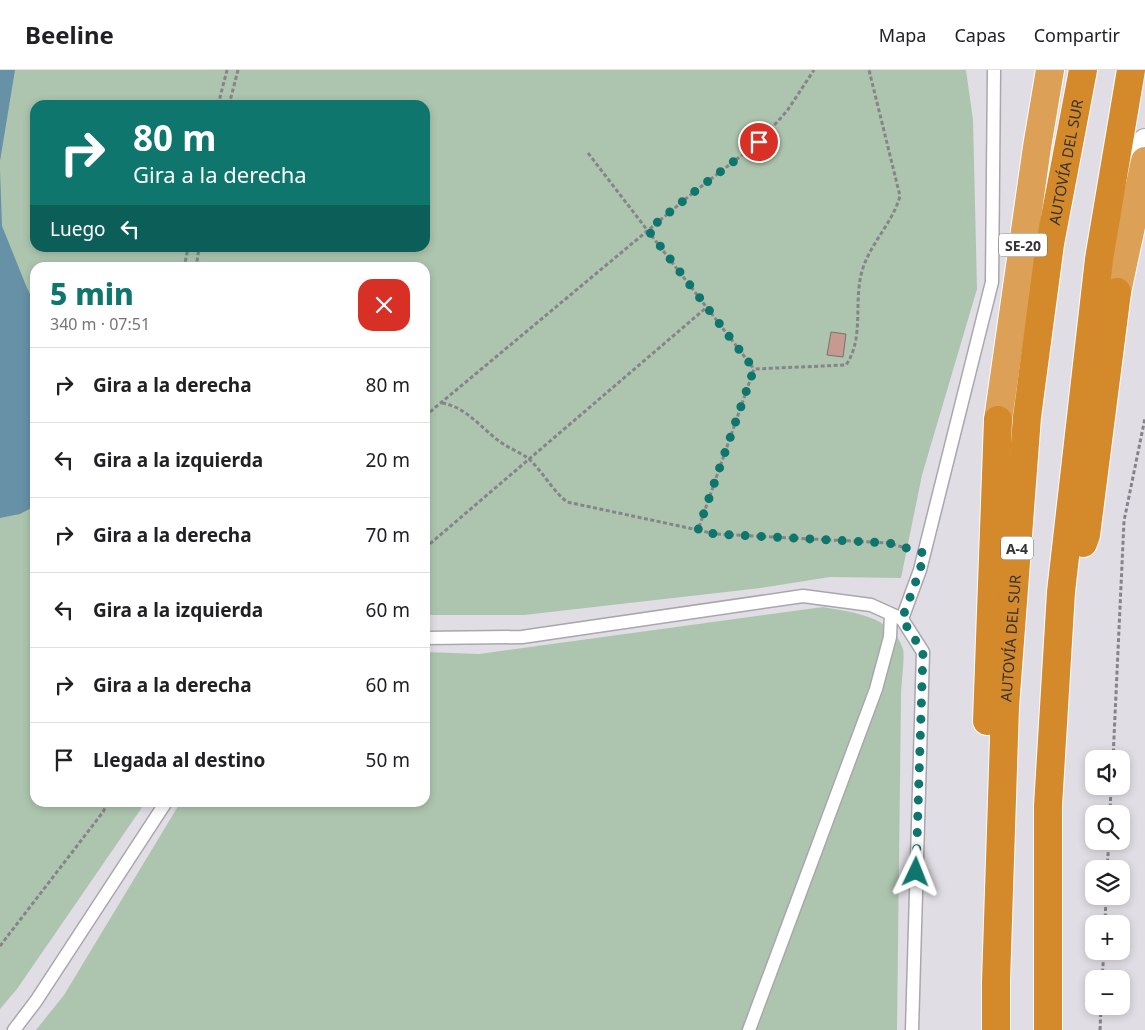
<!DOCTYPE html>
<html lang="es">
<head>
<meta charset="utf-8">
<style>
  :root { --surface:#fff; --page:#f6f6f6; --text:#202124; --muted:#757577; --line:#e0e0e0; --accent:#0f766e }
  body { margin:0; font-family:"Noto Sans",sans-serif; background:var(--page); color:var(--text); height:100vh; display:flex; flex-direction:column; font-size:19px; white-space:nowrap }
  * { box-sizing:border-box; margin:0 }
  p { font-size:16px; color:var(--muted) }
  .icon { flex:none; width:28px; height:28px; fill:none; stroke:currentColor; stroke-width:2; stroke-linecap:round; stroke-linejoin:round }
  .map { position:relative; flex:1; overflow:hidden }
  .panel { position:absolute; left:30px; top:192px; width:400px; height:545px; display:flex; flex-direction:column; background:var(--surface); border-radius:15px; box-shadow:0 2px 8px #0003 }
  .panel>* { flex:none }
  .hud { position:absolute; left:30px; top:30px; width:400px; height:152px; border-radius:15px; box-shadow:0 2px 8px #0003; background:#0f766e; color:#fff; overflow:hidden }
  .fabs { position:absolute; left:1085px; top:680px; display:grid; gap:10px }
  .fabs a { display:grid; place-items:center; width:45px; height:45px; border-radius:10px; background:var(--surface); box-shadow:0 2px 8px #0003; font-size:25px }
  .pin { position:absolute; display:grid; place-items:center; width:42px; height:42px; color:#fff; margin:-21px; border:2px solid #fff; border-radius:50%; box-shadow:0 1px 5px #0007 }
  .me { position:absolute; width:55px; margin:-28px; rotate:2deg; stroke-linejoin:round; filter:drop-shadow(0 0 4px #0008) }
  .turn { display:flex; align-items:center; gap:18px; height:105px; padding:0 20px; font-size:22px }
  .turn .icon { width:65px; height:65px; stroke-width:2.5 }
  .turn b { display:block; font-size:35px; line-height:42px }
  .then { display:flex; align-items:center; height:48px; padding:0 20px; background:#0003; gap:10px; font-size:19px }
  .round { display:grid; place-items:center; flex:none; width:52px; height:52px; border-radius:15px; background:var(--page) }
  .summary { display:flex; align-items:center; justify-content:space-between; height:85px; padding:0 20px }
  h1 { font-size:30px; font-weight:800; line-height:38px; color:var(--accent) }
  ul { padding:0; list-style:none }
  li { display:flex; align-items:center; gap:15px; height:75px; padding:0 20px; border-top:1px solid var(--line) }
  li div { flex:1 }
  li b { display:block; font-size:19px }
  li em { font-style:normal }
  header { display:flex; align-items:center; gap:30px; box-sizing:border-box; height:70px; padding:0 25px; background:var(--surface); border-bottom:1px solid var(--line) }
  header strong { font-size:24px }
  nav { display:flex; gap:28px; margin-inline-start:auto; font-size:18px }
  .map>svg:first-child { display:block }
</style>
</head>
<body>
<header>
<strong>Beeline</strong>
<nav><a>Mapa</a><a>Capas</a><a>Compartir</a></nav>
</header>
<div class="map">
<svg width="1145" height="960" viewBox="0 0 1145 960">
  <rect width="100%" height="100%" fill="#e1dde4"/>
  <path fill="#adc5af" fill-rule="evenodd" d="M0 0H966L973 50 977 219 922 405 901 508 830 507 761 518 524 545H425V198H35V732L145 733 17 919 0 939ZM35 35H425V178H35Z
    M823 537C851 542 893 546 903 579 905 588 901 615 901 626L897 960H36L64 925 180 733 425 732V582L479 584Z"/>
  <path fill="#6791a6" d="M0 0H15L0 91Z
    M0 100 2 156 27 218 35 233V436L20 444 0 448Z"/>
  <path fill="#c69a90" stroke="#79716f" d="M831 262 846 264 843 287 827 285Z"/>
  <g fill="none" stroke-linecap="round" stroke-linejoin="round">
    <defs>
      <path id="service" d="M902 549 920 500 992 212 994 0
        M425 568 522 567 803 526 871 535 902 549 923 582 912 960
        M14 960 36 931 166 732
        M749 960 876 619 890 567 891 544"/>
      <path id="minor" d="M1138 110 1145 71"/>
      <path id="trunk" d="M1117 222 1145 91
        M998 350 1037 77 1050 0"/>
      <g id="motorway">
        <path d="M1083 473 1086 465 1117 222"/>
        <path d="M987 651 998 350"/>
        <path id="s1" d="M996 960V912L1005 637 1027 347 1050 174 1083 0"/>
        <path d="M1048 960V736L1061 522 1099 189 1131 0"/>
      </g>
    </defs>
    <use href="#service" stroke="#aaa6ad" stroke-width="15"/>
    <use href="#minor" stroke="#aaa6ad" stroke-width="26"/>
    <use href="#trunk" stroke="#fff" stroke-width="30"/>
    <use href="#motorway" stroke="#fff" stroke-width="30"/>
    <path stroke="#878489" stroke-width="3" stroke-dasharray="4 2.5" stroke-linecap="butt" d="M218 35 227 0
      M229 35 238 0
      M588 83 754 299
      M184 198 188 178
      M196 198 199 178
      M442 333C466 337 480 357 499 371 508 378 520 382 529 389 543 402 552 420 567 432L698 460 754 299 846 295C864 269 854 235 861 205 868 175 892 155 900 126L869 0
      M425 346 694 122 759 72 787 41 814 0
      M698 460 715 464 889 473 909 479
      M425 478 707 237
      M1113 689 1124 451 1145 348
      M1110 744 1111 716
      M1107 799 1109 771
      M1105 854 1106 826
      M0 876 103 742 108 732
      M1102 909 1104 881
      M1100 960 1101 936"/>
    <use href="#service" stroke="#fff" stroke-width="12"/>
    <use href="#minor" stroke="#fff" stroke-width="24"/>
    <use href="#trunk" stroke="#dca056" stroke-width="28"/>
    <use href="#motorway" stroke="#d4892b" stroke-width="28"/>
  </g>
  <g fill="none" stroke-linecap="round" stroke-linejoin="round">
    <path stroke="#0f766e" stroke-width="9" stroke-dasharray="0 16.2" d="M759 72 694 122 648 160 754 299 698 460 715 464 889 473 924 483 920 500 902 549 923 582 916 802"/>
  </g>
  <g text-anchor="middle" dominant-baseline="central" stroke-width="4.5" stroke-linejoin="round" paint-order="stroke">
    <g fill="#fff" stroke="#717072" stroke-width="1">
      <rect x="999" y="163.5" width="48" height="23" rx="4"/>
      <rect x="1001" y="466.5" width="32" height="23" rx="4"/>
    </g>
    <g font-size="14" font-weight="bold" fill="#343235">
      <text x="1023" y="175">SE-20</text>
      <text x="1017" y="478">A-4</text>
    </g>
    <g font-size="15" fill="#343235" stroke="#fff">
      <text stroke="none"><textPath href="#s1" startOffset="872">AUTOVÍA DEL SUR</textPath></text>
      <text stroke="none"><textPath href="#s1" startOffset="392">AUTOVÍA DEL SUR</textPath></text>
    </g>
  </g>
</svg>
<div class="fabs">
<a><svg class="icon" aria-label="sound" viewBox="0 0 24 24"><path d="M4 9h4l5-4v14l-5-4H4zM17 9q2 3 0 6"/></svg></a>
<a><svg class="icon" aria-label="search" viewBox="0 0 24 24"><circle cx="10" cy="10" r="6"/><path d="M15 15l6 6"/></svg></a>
<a><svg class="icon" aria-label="layers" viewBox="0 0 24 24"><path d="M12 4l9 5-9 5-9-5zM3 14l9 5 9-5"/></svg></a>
<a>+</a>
<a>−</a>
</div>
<div class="pin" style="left:759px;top:72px;background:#d93025"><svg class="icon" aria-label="arrive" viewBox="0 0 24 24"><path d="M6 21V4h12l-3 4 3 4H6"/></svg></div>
<svg class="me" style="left:916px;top:802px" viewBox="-20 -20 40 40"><path d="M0-17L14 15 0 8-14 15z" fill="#0f766e" stroke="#fff" stroke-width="4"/></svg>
<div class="hud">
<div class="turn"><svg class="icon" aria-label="right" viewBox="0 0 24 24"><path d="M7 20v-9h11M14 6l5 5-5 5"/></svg><div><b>80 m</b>Gira a la derecha</div></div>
<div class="then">Luego<svg class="icon" aria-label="left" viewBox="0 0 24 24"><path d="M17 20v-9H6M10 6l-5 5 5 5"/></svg></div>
</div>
<section class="panel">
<div class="summary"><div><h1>5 min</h1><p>340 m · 07:51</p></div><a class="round" style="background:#d93025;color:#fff"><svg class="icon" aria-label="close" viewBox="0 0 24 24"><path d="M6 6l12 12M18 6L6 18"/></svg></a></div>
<ul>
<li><svg class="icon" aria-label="right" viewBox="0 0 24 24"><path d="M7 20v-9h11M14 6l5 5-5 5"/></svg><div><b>Gira a la derecha</b></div><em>80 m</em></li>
<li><svg class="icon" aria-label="left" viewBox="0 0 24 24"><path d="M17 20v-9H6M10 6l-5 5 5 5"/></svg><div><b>Gira a la izquierda</b></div><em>20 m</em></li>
<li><svg class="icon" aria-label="right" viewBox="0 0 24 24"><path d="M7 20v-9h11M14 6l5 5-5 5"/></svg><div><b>Gira a la derecha</b></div><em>70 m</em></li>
<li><svg class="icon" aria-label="left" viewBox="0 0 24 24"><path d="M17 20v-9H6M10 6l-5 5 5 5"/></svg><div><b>Gira a la izquierda</b></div><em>60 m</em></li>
<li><svg class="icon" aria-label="right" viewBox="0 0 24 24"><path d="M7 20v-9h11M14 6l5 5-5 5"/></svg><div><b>Gira a la derecha</b></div><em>60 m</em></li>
<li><svg class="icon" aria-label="arrive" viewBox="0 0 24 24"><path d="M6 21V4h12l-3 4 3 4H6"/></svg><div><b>Llegada al destino</b></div><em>50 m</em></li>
</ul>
</section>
</div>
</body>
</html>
